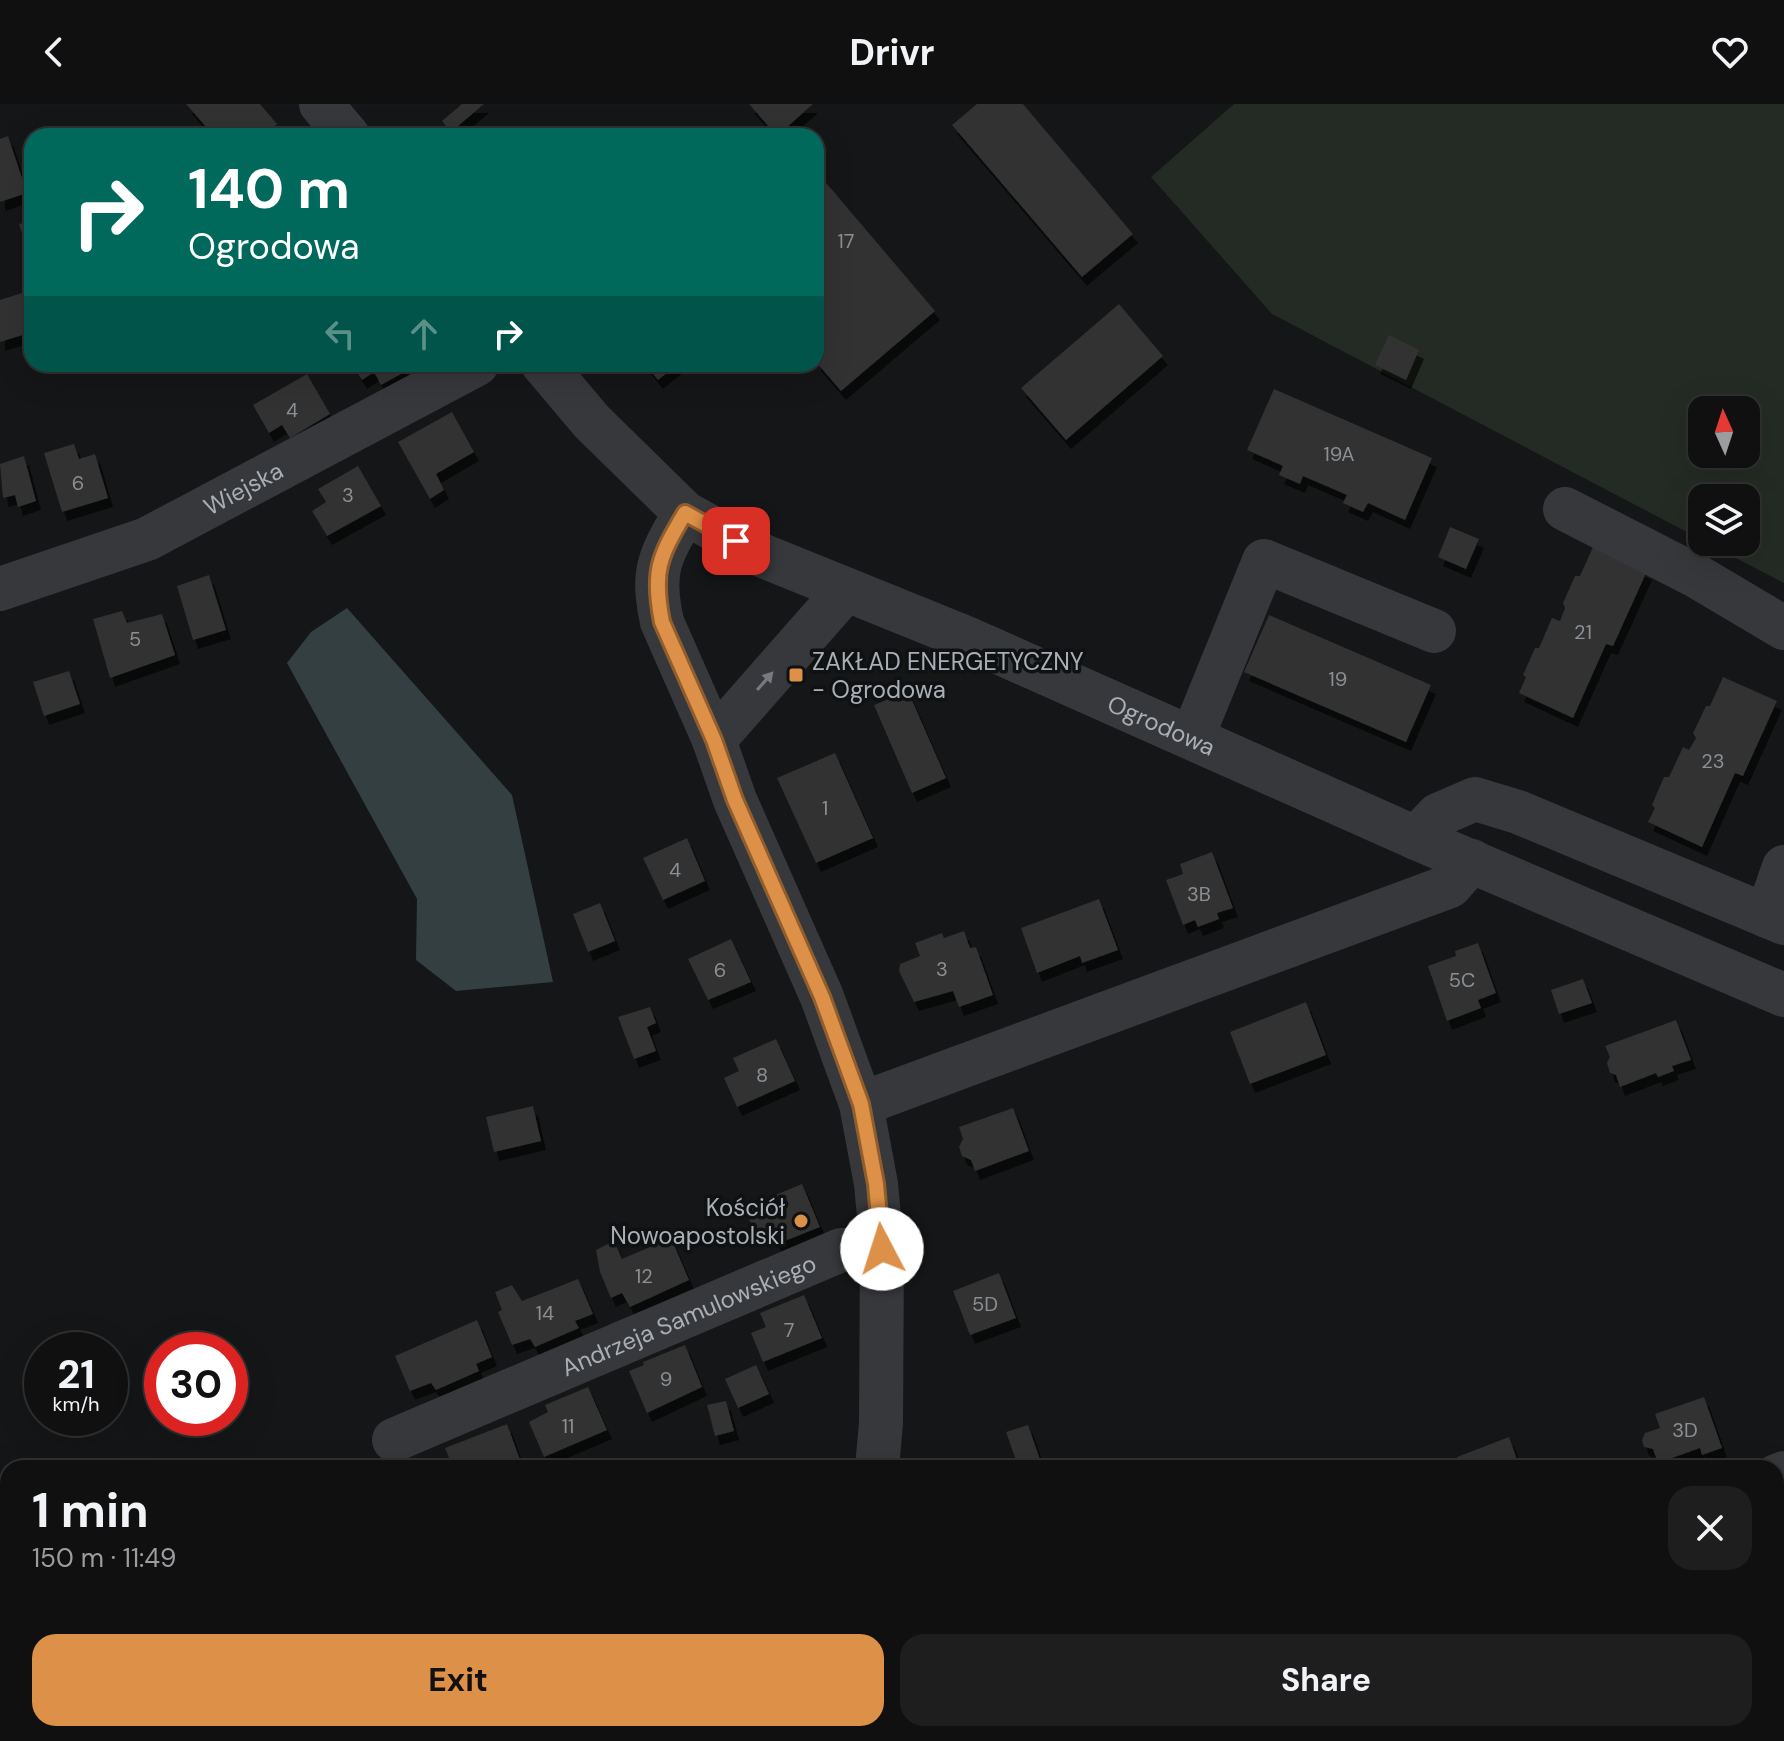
<!DOCTYPE html>
<html lang="en">
<head>
<meta charset="utf-8">
<style>
  :root { --surface:#101011; --page:#1e1e1f; --text:#f1f3f6; --muted:#9c9d9f; --line:#303031; --accent:#dd9047 }
  body { margin:0; font-family:"DM Sans",sans-serif; background:var(--page); color:var(--text); height:100vh; display:flex; flex-direction:column; font-size:30px; white-space:nowrap }
  * { box-sizing:border-box; margin:0 }
  p { font-size:26px; color:var(--muted) }
  .icon { flex:none; width:44px; height:44px; fill:none; stroke:currentColor; stroke-width:2; stroke-linecap:round; stroke-linejoin:round }
  .map { position:relative; flex:1; overflow:hidden }
  .sheet { position:absolute; left:0px; top:1356px; width:1784px; height:282px; display:flex; flex-direction:column; background:var(--surface); border-radius:24px 24px 0 0; box-shadow:0 8px 32px #0002,0 0 0 2px var(--line) }
  .sheet>* { flex:none }
  .hud { position:absolute; left:24px; top:24px; width:800px; height:244px; border-radius:24px; box-shadow:0 8px 32px #0002,0 0 0 2px var(--line); background:#00695c; color:#fff; overflow:hidden }
  .needle { width:52px; rotate:357deg }
  .fabs { position:absolute; left:1688px; top:292px; display:grid; gap:16px }
  .fabs a { display:grid; place-items:center; width:72px; height:72px; border-radius:16px; background:var(--surface); box-shadow:0 8px 32px #0002,0 0 0 2px var(--line); font-size:40px }
  .speed { position:absolute; left:24px; top:1228px; display:flex; gap:16px; font-size:40px; font-weight:700; text-align:center }
  .speed>* { display:grid; place-content:center; width:104px; height:104px; border-radius:50%; background:var(--surface); box-shadow:0 8px 32px #0002,0 0 0 2px var(--line); line-height:1 }
  .speed small { font-size:20px; font-weight:400 }
  .speed .limit { border:12px solid #d22; background:#fff; color:#111 }
  .pin { position:absolute; display:grid; place-items:center; width:68px; height:68px; color:#fff; margin:-34px; border-radius:16px; box-shadow:0 4px 12px #0006 }
  .me { position:absolute; width:88px; margin:-44px; rotate:355deg; stroke-linejoin:round; filter:drop-shadow(0 0 6px #0008) }
  .turn { display:flex; align-items:center; gap:28px; height:168px; padding:0 32px; font-size:36px }
  .turn .icon { width:104px; height:104px; stroke-width:2.5 }
  .turn b { display:block; font-size:56px; line-height:68px }
  .lanes { display:flex; align-items:center; height:76px; padding:0 32px; background:#0003; justify-content:center; gap:40px; direction:ltr }
  .lanes .off { opacity:.35 }
  .round { display:grid; place-items:center; flex:none; width:84px; height:84px; border-radius:24px; background:var(--page) }
  .summary { display:flex; align-items:center; justify-content:space-between; height:136px; padding:0 32px }
  h1 { font-size:48px; font-weight:700; line-height:60px }
  .primary-button { display:flex; gap:16px; margin-top:auto; padding:16px 32px }
  .primary-button a { flex:1; height:92px; border-radius:24px; background:var(--accent); color:#111; font-size:32px; font-weight:700; line-height:92px; text-align:center }
  .primary-button a+a { background:var(--page); color:var(--text) }
  header { display:flex; justify-content:space-between; align-items:center; height:104px; padding:0 32px; background:var(--surface); font-size:36px; font-weight:700 }
  .map>svg:first-child { display:block }
</style>
</head>
<body>
<header><svg class="icon" aria-label="back" viewBox="0 0 24 24"><path d="M15 5l-7 7 7 7"/></svg>Drivr<svg class="icon" aria-label="heart" viewBox="0 0 24 24"><path d="M12 20l-8-8c-3-5 5-10 8-4 3-6 11-1 8 4z"/></svg></header>
<div class="map">
<svg width="1784" height="1637" viewBox="0 0 1784 1637">
  <defs>
    <filter id="shadow"><feDropShadow dx="5" dy="9" stdDeviation="0" flood-color="#0009"/></filter>
  </defs>
  <rect width="100%" height="100%" fill="#151617"/>
  <path fill="#242b24" fill-rule="evenodd" d="M1234 0H1784V479L1705 438H1746V394H1702V436L1272 210 1151 73ZM1702 306H1746V350H1702Z"/>
  <path fill="#343f42" d="M347 504 512 691 553 878 456 887 416 856 417 795 287 559 311 528Z
    M1156 1630H1332L1334 1637H1156Z"/>
  <path fill="#313133" filter="url(#shadow)" d="M186 0H260L277 20 262 32H214Z
    M462 0H484L451 28 442 17Z
    M749 0H813L777 32Z
    M977 0H1023L1133 130 1082 173 952 21Z
    M8 32 27 89 0 98V35Z
    M816 67 935 207 841 287 816 258Z
    M32 117V158H31L19 120Z
    M32 175V228L0 238V196L28 187 25 177Z
    M1119 200 1163 252 1066 336 1021 284Z
    M1389 231 1419 246 1406 276 1375 261Z
    M352 260H419L381 281 374 268 362 276Z
    M645 260H678L658 276Z
    M307 270 330 310 290 334 282 321 269 329 253 301Z
    M1274 285 1432 354 1405 416 1368 399 1363 408 1343 399 1347 391 1303 372 1300 380 1279 371 1283 362 1247 346Z
    M452 308 474 348 436 370 444 386 430 395 398 338Z
    M74 340 79 355 95 350 108 394 62 408 44 349Z
    M24 352 36 397 18 403 15 391 3 394 0 360Z
    M358 362 381 402 327 432 312 407 326 398 318 385Z
    M1450 423 1479 435 1466 465 1438 453Z
    M1593 443 1647 467 1613 542 1606 540 1573 614 1519 589 1526 573 1523 571 1535 544H1539L1552 514 1560 517 1565 504 1563 499 1575 472H1580Z
    M209 471 226 526 193 536 177 482Z
    M122 507 127 519 162 510 175 551 110 574 93 515Z
    M1269 511 1431 581 1406 638 1244 568Z
    M69 567 80 600 44 612 33 578Z
    M1723 573 1777 597 1743 672 1735 669 1702 743 1648 718 1655 704 1652 701 1664 673H1669L1683 643 1689 646 1696 634 1693 629 1706 602H1710Z
    M908 587 946 674 912 689 874 601Z
    M835 649 873 734 816 759 777 674Z
    M687 734 705 777 663 796 643 754Z
    M1212 748 1233 804 1217 809 1219 815 1198 823 1195 816 1183 821 1166 776 1183 770 1180 760Z
    M1099 795 1118 846 1082 859 1080 852 1037 869 1021 824Z
    M600 799 615 837 588 848 573 810Z
    M964 827 970 844 976 843 993 891 959 903 953 887 914 898 899 867 900 860 920 852 915 839 942 829 944 834Z
    M731 835 751 878 708 896 688 855Z
    M1478 839 1496 889 1478 896 1481 904 1447 917 1428 862 1456 852 1455 847Z
    M1583 875 1592 899 1559 910 1551 886Z
    M1306 898 1326 951 1250 980 1230 928Z
    M650 903 656 919 647 923 656 947 634 955 618 913Z
    M1676 916 1691 956 1672 962 1674 967 1658 973 1656 969 1620 983 1616 971 1610 969 1607 959 1610 953 1605 942Z
    M776 935 795 977 737 1003 724 974 739 967 733 954Z
    M533 1002 541 1037 494 1048 486 1013Z
    M1013 1004 1029 1047 975 1067 971 1056 962 1052 959 1043 963 1035 959 1023Z
    M802 1080 820 1123 777 1140 771 1126 756 1131 744 1104Z
    M671 1134 689 1176 630 1203 622 1189 611 1194 600 1168 596 1146 614 1137 622 1155Z
    M999 1169 1016 1214 970 1231 953 1187Z
    M578 1175 593 1210 575 1217 579 1224 535 1243 530 1235 512 1241 498 1208 502 1206 495 1188 512 1181 522 1197Z
    M804 1191 822 1234 763 1258 751 1229 766 1223 760 1209Z
    M477 1216 492 1253 476 1260 479 1267 436 1286 431 1279 410 1287 395 1252Z
    M685 1241 702 1283 647 1309 629 1267 644 1261 643 1258Z
    M756 1261 769 1290 738 1304 725 1275Z
    M588 1283 607 1326 544 1353 529 1318 548 1308 545 1301Z
    M1704 1293 1722 1344 1702 1351 1700 1344 1658 1359 1653 1345 1644 1343 1642 1336 1645 1329 1660 1324 1655 1310Z
    M726 1297 734 1327 715 1332 707 1301Z
    M507 1320 523 1364H439L451 1359 445 1344Z
    M1028 1321 1043 1364H1005L1017 1359 1006 1328Z
    M1509 1333 1520 1364H1462L1457 1353Z
    M1784 1481V1528L1776 1508V1484Z
    M51 1630H88L90 1637H42L41 1633Z
    M935 1630H992L988 1637H932Z"/>
  <g fill="none" stroke-linecap="round" stroke-linejoin="round">
    <g stroke="#37383b" stroke-width="44">
      <path d="M321 0 348 32"/>
      <path id="s1" d="M543 260 592 318 685 409 761 451 971 536 1416 734 1784 891"/>
      <path d="M1565 405 1698 473 1784 524"/>
      <path d="M685 409C659 453 651 467 662 518L714 636 735 696 822 893 861 1000 876 1080 882 1145 881 1319 877 1364"/>
      <path id="s2" d="M0 485 147 435 477 260"/>
      <path d="M1192 634 1264 457 1434 527"/>
      <path d="M714 636 845 487"/>
      <path d="M1416 734 1438 711 1475 695 1518 708 1784 819"/>
      <path d="M1767 812 1784 763"/>
      <path d="M861 1000 1450 782 1472 757"/>
      <path id="s3" d="M394 1336 841 1146 882 1145"/>
      <path d="M1776 1372 1784 1369"/>
      <path d="M817 1637 821 1630"/>
    </g>
  </g>
  <defs><path id="oneway-solid" d="M-6-.8H1V-3.2L6.5 0L1 3.2V.8H-6Z" transform="scale(2)"/></defs>
  <use fill="#76797f" href="#oneway-solid" transform="translate(765 577) rotate(-49)"/>
  <g fill="none" stroke-linecap="round" stroke-linejoin="round">
    <defs>
      <path id="route" d="M736 437 685 409C659 453 652 467 662 518L714 636 735 696 822 893 861 1000 876 1080 882 1145"/>
    </defs>
    <use href="#route" stroke="#905e2e" stroke-width="20"/>
    <use href="#route" stroke="#dd9047" stroke-width="14"/>
  </g>
  <g fill="#dd9047" stroke="#101112" stroke-width="3">
    <rect x="788" y="563" width="16" height="16" rx="4"/>
    <circle cx="801" cy="1117" r="8"/>
  </g>
  <g text-anchor="middle" dominant-baseline="central" stroke-width="7" stroke-linejoin="round" paint-order="stroke">
    <g font-size="20" fill="#8b9095">
      <text x="846" y="137">17</text>
      <text x="292" y="306">4</text>
      <text x="1339" y="350">19A</text>
      <text x="78" y="379">6</text>
      <text x="348" y="391">3</text>
      <text x="1583" y="528">21</text>
      <text x="135" y="535">5</text>
      <text x="1338" y="575">19</text>
      <text x="1713" y="657">23</text>
      <text x="825" y="704">1</text>
      <text x="675" y="766">4</text>
      <text x="1199" y="790">3B</text>
      <text x="942" y="865">3</text>
      <text x="720" y="866">6</text>
      <text x="1462" y="876">5C</text>
      <text x="762" y="971">8</text>
      <text x="644" y="1172">12</text>
      <text x="985" y="1200">5D</text>
      <text x="545" y="1209">14</text>
      <text x="789" y="1226">7</text>
      <text x="666" y="1275">9</text>
      <text x="568" y="1322">11</text>
      <text x="1685" y="1326">3D</text>
    </g>
    <g font-size="24" fill="#a9afb6" stroke="#101112">
      <text stroke="none"><textPath href="#s2" startOffset="264">Wiejska</textPath></text>
      <text stroke="none"><textPath href="#s1" startOffset="728">Ogrodowa</textPath></text>
      <text stroke="none"><textPath href="#s3" startOffset="320">Andrzeja Samulowskiego</textPath></text>
    </g>
    <g font-size="24" fill="#a9afb6" stroke="#101112" text-anchor="start">
      <text x="812" y="557">ZAKŁAD ENERGETYCZNY<tspan x="812" dy="28">- Ogrodowa</tspan></text>
      <text x="785" y="1103" text-anchor="end">Kościół<tspan x="785" dy="28">Nowoapostolski</tspan></text>
    </g>
  </g>
</svg>
<div class="fabs">
<a><svg class="needle" viewBox="-14 -14 28 28"><path d="M0-13l5 13h-10z" fill="#e53935"/><path d="M0 13l5-13h-10z" fill="#9c9d9f"/></svg></a>
<a><svg class="icon" aria-label="layers" viewBox="0 0 24 24"><path d="M12 4l9 5-9 5-9-5zM3 14l9 5 9-5"/></svg></a>
</div>
<div class="speed"><div>21<small>km/h</small></div><div class="limit">30</div></div>
<div class="pin" style="left:736px;top:437px;background:#d93025"><svg class="icon" aria-label="arrive" viewBox="0 0 24 24"><path d="M6 21V4h12l-3 4 3 4H6"/></svg></div>
<svg class="me" style="left:882px;top:1145px" viewBox="-20 -20 40 40"><circle r="19" fill="#fff"/><path d="M0-13L10 11 0 6-10 11z" fill="#dd9047"/></svg>
<div class="hud">
<div class="turn"><svg class="icon" aria-label="right" viewBox="0 0 24 24"><path d="M7 20v-9h11M14 6l5 5-5 5"/></svg><div><b>140 m</b>Ogrodowa</div></div>
<div class="lanes"><svg class="icon off" aria-label="left" viewBox="0 0 24 24"><path d="M17 20v-9H6M10 6l-5 5 5 5"/></svg><svg class="icon off" aria-label="ahead" viewBox="0 0 24 24"><path d="M12 20V5M6 11l6-6 6 6"/></svg><svg class="icon" aria-label="right" viewBox="0 0 24 24"><path d="M7 20v-9h11M14 6l5 5-5 5"/></svg></div>
</div>
<section class="sheet">
<div class="summary"><div><h1>1 min</h1><p>150 m · 11:49</p></div><a class="round"><svg class="icon" aria-label="close" viewBox="0 0 24 24"><path d="M6 6l12 12M18 6L6 18"/></svg></a></div>
<div class="primary-button"><a>Exit</a><a>Share</a></div>
</section>
</div>
</body>
</html>
